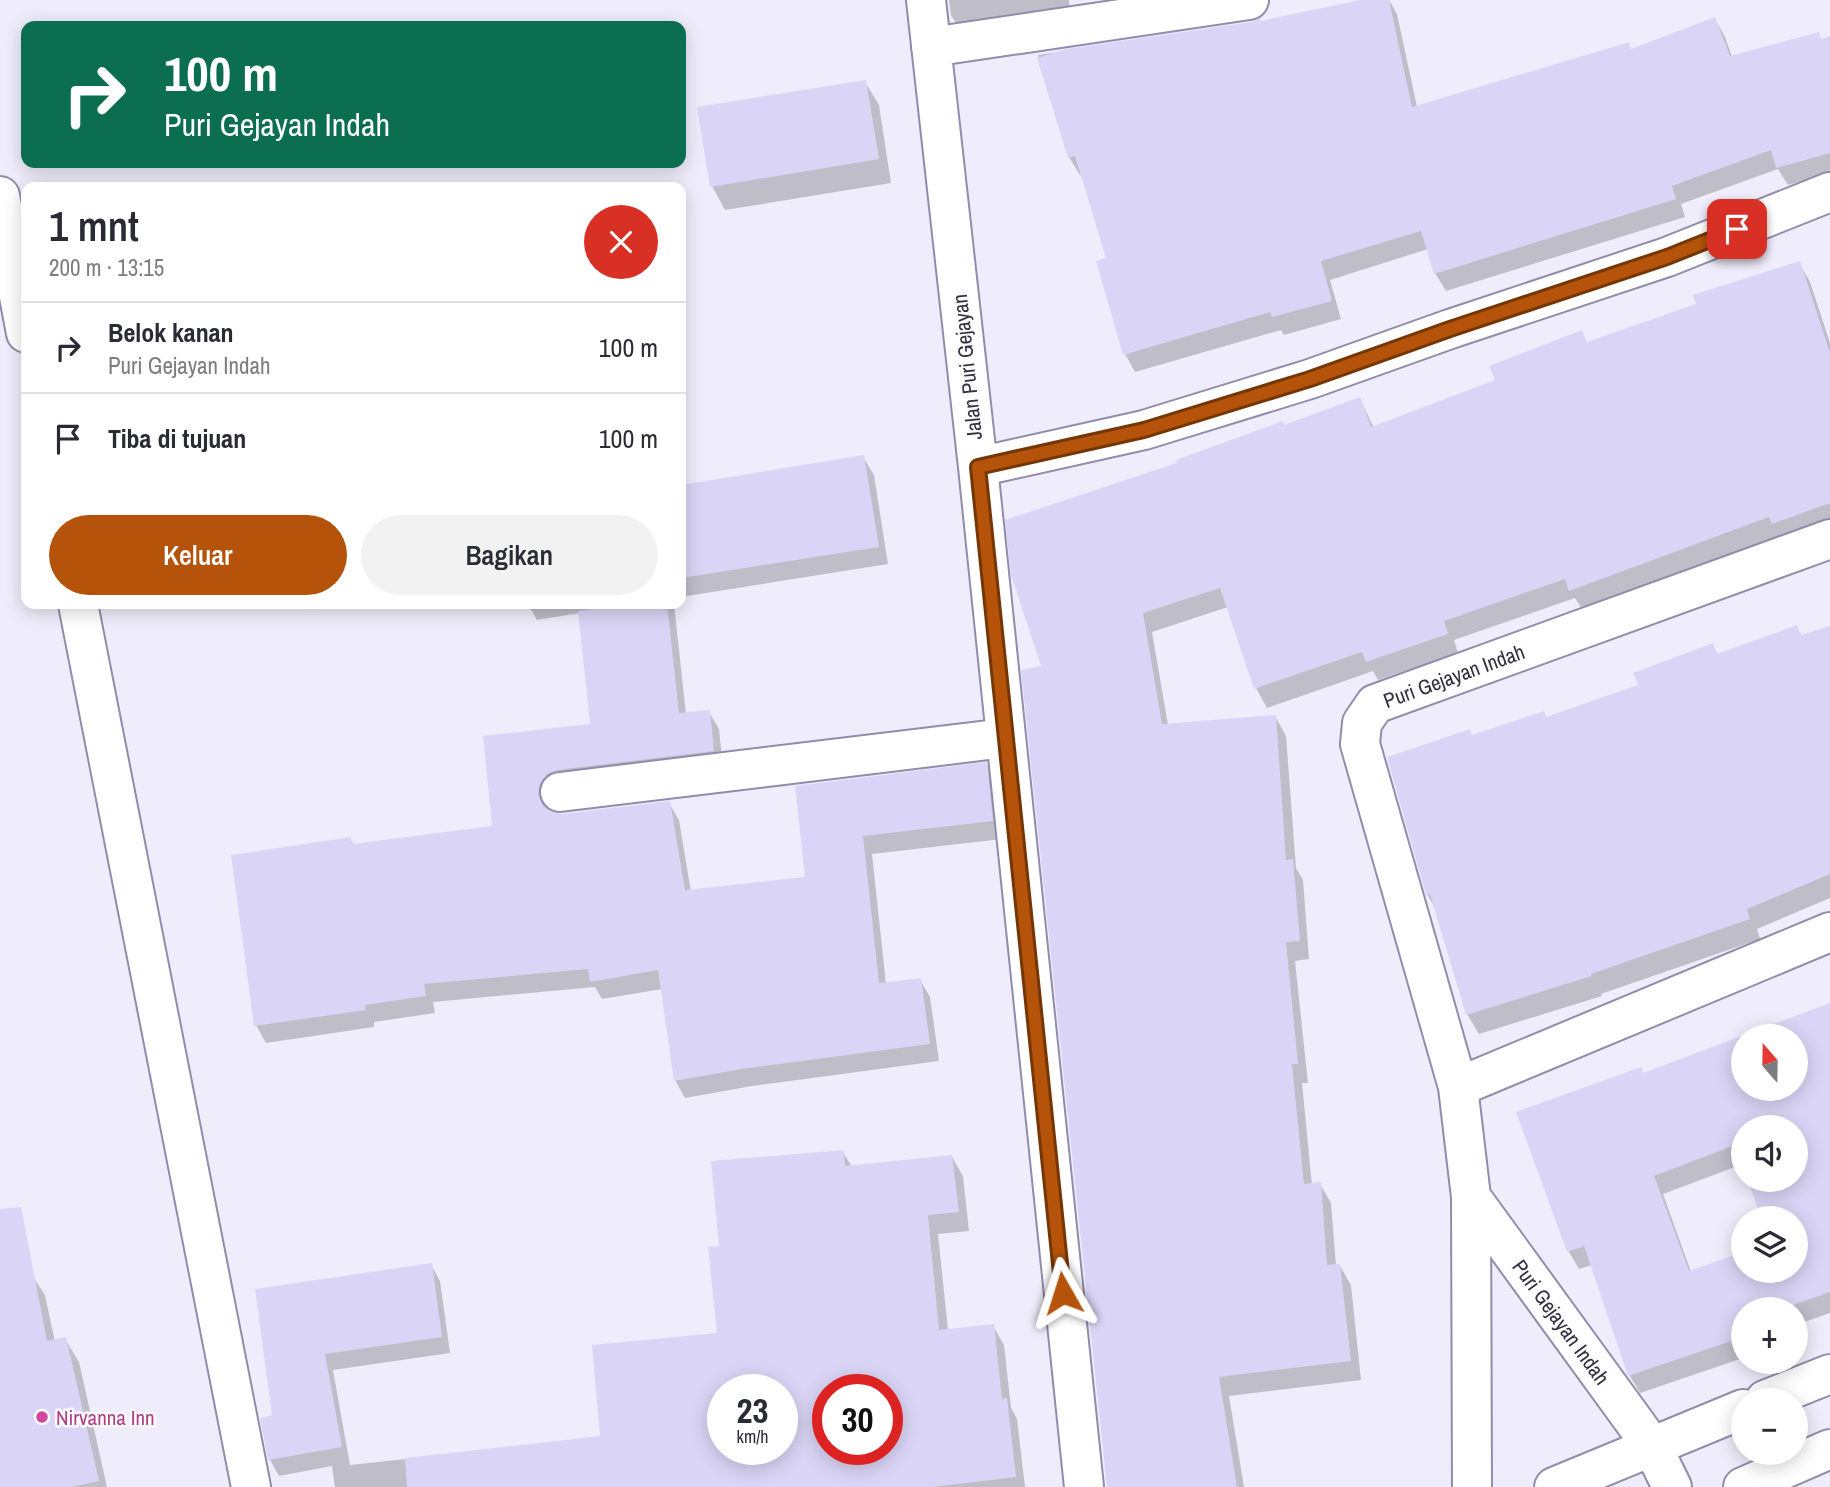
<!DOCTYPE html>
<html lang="id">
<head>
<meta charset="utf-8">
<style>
  :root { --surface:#fff; --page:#f2f2f3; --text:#2b2b33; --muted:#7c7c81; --line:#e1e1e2; --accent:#b45309 }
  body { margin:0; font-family:"Archivo Narrow",sans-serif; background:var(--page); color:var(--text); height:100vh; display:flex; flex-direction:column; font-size:26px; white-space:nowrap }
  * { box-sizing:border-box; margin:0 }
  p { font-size:23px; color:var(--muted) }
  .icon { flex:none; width:38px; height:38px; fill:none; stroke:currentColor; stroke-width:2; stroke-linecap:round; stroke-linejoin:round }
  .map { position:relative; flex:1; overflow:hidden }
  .drawer { position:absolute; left:21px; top:182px; width:665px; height:427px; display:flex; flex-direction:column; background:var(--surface); border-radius:14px; box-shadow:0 4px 18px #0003 }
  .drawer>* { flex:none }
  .top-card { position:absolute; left:21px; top:21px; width:665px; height:147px; border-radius:14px; box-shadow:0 4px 18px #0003; background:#0b6e4f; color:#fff; overflow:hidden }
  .needle { width:46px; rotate:340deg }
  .controls { position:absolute; left:1731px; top:1024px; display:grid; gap:14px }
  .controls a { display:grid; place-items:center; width:77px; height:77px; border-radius:50%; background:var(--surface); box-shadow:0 4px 18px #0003; font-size:35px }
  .speed { position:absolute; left:707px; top:1374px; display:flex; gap:14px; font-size:35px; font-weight:700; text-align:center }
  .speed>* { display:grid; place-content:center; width:91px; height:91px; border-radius:50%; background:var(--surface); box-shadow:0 4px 18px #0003; line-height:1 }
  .speed small { font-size:18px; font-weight:400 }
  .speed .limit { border:10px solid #d22; background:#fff; color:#111 }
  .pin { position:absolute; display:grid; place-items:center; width:60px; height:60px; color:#fff; margin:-30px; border-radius:14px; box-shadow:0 4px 10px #0006 }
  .me { position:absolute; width:77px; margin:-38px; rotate:354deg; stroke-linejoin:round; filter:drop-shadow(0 0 5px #0008) }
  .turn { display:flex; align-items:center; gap:24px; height:147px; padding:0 28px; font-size:32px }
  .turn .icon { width:91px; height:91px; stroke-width:2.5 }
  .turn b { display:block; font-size:49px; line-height:60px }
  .round { display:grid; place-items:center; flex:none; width:74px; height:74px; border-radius:37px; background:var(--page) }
  .head { display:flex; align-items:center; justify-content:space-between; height:119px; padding:0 28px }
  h1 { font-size:42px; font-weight:600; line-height:52px }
  .action { display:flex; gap:14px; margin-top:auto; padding:14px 28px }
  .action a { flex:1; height:80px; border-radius:42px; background:var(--accent); color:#fff; font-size:28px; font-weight:600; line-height:80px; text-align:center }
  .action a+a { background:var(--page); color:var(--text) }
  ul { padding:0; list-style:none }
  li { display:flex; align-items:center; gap:21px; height:91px; padding:0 28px; border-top:2px solid var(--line) }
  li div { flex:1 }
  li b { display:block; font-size:26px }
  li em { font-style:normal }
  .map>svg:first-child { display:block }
</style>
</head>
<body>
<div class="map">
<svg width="1830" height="1487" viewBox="0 0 1830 1487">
  <rect width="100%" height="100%" fill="#efedfb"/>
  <path fill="#0003" fill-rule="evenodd" d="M949 0H1069L1070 22 961 31 951 15Z
    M1369 0H1389L1397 14 1417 107 1632 51 1715 19 1725 37 1732 57 1818 34 1822 41 1830 38V174L1788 185 1778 169 1681 204 1685 217 1446 291 1435 273 1428 249 1330 280 1341 319 1284 335 1281 330 1135 372 1125 354 1098 262 1108 259 1083 174 1080 175 1069 157 1038 55 1261 23Z
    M865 82 879 105 891 183 725 210 712 186Z
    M1799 263 1810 282 1830 343V526L1785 543 1781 536 1582 609 1575 598 1454 640 1458 653 1378 680 1373 671 1267 708 1256 688 1228 607 1152 632 1168 725 1275 716 1286 736 1296 868 1303 880 1309 959 1295 961 1308 1083H1302L1312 1185 1320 1184 1331 1203 1336 1266H1340L1351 1285 1361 1380 1229 1396 1244 1487H1108L1043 668 1284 427 1360 399 1374 428 1497 381 1581 332 1588 344 1698 305Z
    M863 457 874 475 888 564 681 597V486Z
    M528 604H674L686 714 709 712 719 729 723 769 550 801 548 811 562 815 669 803 679 820 691 892 807 879 796 787 986 764 996 782 1002 839 872 854 886 984 920 980 930 997 939 1061 752 1086 685 1098 675 1080 662 989 602 999 595 987 433 1002 435 1013 374 1022V1027L266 1043 256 1025 350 839 354 845 494 828 592 725 580 613 537 620Z
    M1796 627 1802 636 1830 628V898L1757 929 1760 939 1601 994 1602 996 1479 1034 1467 1014 1436 909 1427 894 1472 737 1546 719 1640 686 1712 645 1718 655Z
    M1830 1006V1313L1796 1325V1309H1743V1358L1640 1393 1630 1376 1592 1265 1579 1269 1569 1252 1519 1113 1643 1075 1743 1038V1088H1796V1036H1749ZM1743 1127H1796V1180H1750L1763 1218H1796V1270H1743V1254L1691 1272 1663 1194 1743 1164Z
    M843 1152 852 1167 952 1157 963 1176 969 1231 938 1234 948 1330 993 1326 1004 1345 1011 1408 1017 1419 1025 1487H335L332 1466 279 1476 270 1460 274 1417 257 1290 431 1265 440 1281 450 1353 333 1370 350 1465 602 1438 719 1335 720 1247ZM723 1390H782V1449H723ZM828 1390H887V1449H828Z
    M0 1226 45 1295 55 1342 65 1339 79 1362 107 1487H0Z"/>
  <path fill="#dad5f6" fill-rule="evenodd" d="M1360 0H1389L1412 107 1629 42 1631 49 1715 17 1730 56 1819 32 1821 39 1830 36V153L1776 168 1771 150 1672 186 1676 199 1434 274 1421 231 1321 261 1332 301 1272 317 1270 312 1123 355 1096 261 1106 258 1075 156 1068 158 1037 58 1066 49 1252 22 1261 18V21Z
    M866 80 879 159 710 187 697 107Z
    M1800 261 1830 353V503L1772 524 1769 517 1569 591 1565 579 1444 621 1448 634 1366 662 1362 652 1254 689 1220 588 1143 613 1162 724 1276 715 1286 860 1293 859 1300 941 1286 942 1298 1064H1292L1304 1184 1321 1182 1327 1265 1340 1264 1351 1361 1219 1377 1237 1487H1107L1021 670 1041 666 1011 575 1005 520 1177 463 1176 460 1283 421 1284 425 1360 397 1371 427 1495 380 1489 366 1582 330 1587 342 1696 304 1693 295Z
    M864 455 879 547 681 578V485Z
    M637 604H667L679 713 710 710 714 751 557 770 547 774 540 783 538 795 543 806 552 812 562 814 670 801 685 890 805 877 795 786 987 762 993 821 863 836 879 983 921 978 930 1044 742 1069 674 1081 658 970 590 982 588 969 424 984 426 996 365 1005 366 1010 254 1026 231 855 351 837 352 844 492 826 483 736 590 724 578 611Z
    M1797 625 1801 635 1830 626V874L1747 909 1750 919 1591 974 1592 976 1466 1015 1430 894 1426 895 1387 757 1470 729 1472 735 1544 711 1546 717 1638 685 1633 673 1713 643 1717 654Z
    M1830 1003V1292L1781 1309H1743V1337L1628 1376 1584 1246 1567 1252 1516 1112 1641 1067 1643 1073ZM1743 1036H1796V1088H1743ZM1743 1127H1796V1180H1748L1761 1218H1796V1270H1743V1252L1689 1271 1654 1176 1735 1145 1743 1166Z
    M844 1150 845 1166 952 1155 959 1212 928 1215 939 1330 994 1324 1002 1399 1007 1398 1016 1477 932 1487H407L405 1458 600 1436 592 1345 717 1333 708 1247 719 1246 711 1161ZM723 1390H782V1449H723ZM828 1390H887V1449H828Z
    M21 1207 47 1341 66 1337 99 1481 72 1487H0V1209Z
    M432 1263 442 1337 325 1354 342 1447 268 1460 260 1418 272 1415 255 1289Z"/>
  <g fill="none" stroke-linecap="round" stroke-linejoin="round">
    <defs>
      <path id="minor" d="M926 0 978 467 1084 1487
        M931 47 1249 0
        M0 196 26 333
        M978 467 1144 430 1310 379 1450 329 1667 257 1830 192
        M78 604 251 1487
        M560 792 1005 738
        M1458 1087 1830 932
        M1471 1197 1652 1446 1672 1487
        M1765 1400 1830 1374
        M1472 1487 1471 1197 1458 1087 1360 744 1362 723 1375 704 1830 539
        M1554 1487 1743 1409
        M1743 1487 1830 1449"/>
    </defs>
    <use href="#minor" stroke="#918cab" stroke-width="42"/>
    <use href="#minor" stroke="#fff" stroke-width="38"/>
  </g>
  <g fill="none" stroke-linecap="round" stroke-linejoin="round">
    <defs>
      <path id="route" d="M1063 1293 978 467 1144 430 1310 379 1450 329 1667 257 1737 229"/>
    </defs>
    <use href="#route" stroke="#753606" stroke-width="18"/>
    <use href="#route" stroke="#b45309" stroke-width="12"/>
  </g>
  <circle fill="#d1479c" stroke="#fcfcfc" stroke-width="2.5" cx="42" cy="1417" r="7"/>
  <g text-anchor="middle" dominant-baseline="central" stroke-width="5" stroke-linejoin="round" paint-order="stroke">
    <g font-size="21" fill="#32303d" stroke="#fcfcfc">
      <text transform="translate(967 367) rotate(-96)">Jalan Puri Gejayan</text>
      <text transform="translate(1454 676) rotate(-20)">Puri Gejayan Indah</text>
      <text transform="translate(1561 1322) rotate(54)">Puri Gejayan Indah</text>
    </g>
    <g font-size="21" fill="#b23c85" stroke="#fcfcfc" text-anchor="start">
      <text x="56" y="1417">Nirvanna Inn</text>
    </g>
  </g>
</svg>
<div class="controls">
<a><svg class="needle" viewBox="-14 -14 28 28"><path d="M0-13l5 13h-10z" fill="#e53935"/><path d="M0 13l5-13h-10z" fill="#7c7c81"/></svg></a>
<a><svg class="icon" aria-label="sound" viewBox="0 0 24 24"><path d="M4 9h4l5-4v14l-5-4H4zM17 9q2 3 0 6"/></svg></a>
<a><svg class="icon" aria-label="layers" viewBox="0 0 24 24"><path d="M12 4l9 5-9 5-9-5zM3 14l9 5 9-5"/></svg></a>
<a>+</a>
<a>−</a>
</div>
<div class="speed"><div>23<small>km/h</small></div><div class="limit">30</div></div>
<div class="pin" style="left:1737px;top:229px;background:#d93025"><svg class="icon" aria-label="arrive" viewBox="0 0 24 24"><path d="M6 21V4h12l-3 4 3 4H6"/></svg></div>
<svg class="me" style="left:1063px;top:1293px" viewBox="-20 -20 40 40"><path d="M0-17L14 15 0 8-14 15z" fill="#b45309" stroke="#fff" stroke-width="4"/></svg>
<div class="top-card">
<div class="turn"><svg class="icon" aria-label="right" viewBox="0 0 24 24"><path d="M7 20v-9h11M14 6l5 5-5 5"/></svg><div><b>100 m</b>Puri Gejayan Indah</div></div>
</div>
<section class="drawer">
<div class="head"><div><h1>1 mnt</h1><p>200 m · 13:15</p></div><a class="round" style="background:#d93025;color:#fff"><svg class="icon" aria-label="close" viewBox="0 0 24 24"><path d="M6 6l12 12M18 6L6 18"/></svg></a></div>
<ul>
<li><svg class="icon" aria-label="right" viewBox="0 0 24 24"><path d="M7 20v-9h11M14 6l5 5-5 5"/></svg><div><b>Belok kanan</b><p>Puri Gejayan Indah</p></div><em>100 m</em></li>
<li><svg class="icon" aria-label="arrive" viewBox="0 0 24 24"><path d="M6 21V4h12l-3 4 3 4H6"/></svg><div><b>Tiba di tujuan</b></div><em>100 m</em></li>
</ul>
<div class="action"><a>Keluar</a><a>Bagikan</a></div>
</section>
</div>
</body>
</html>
